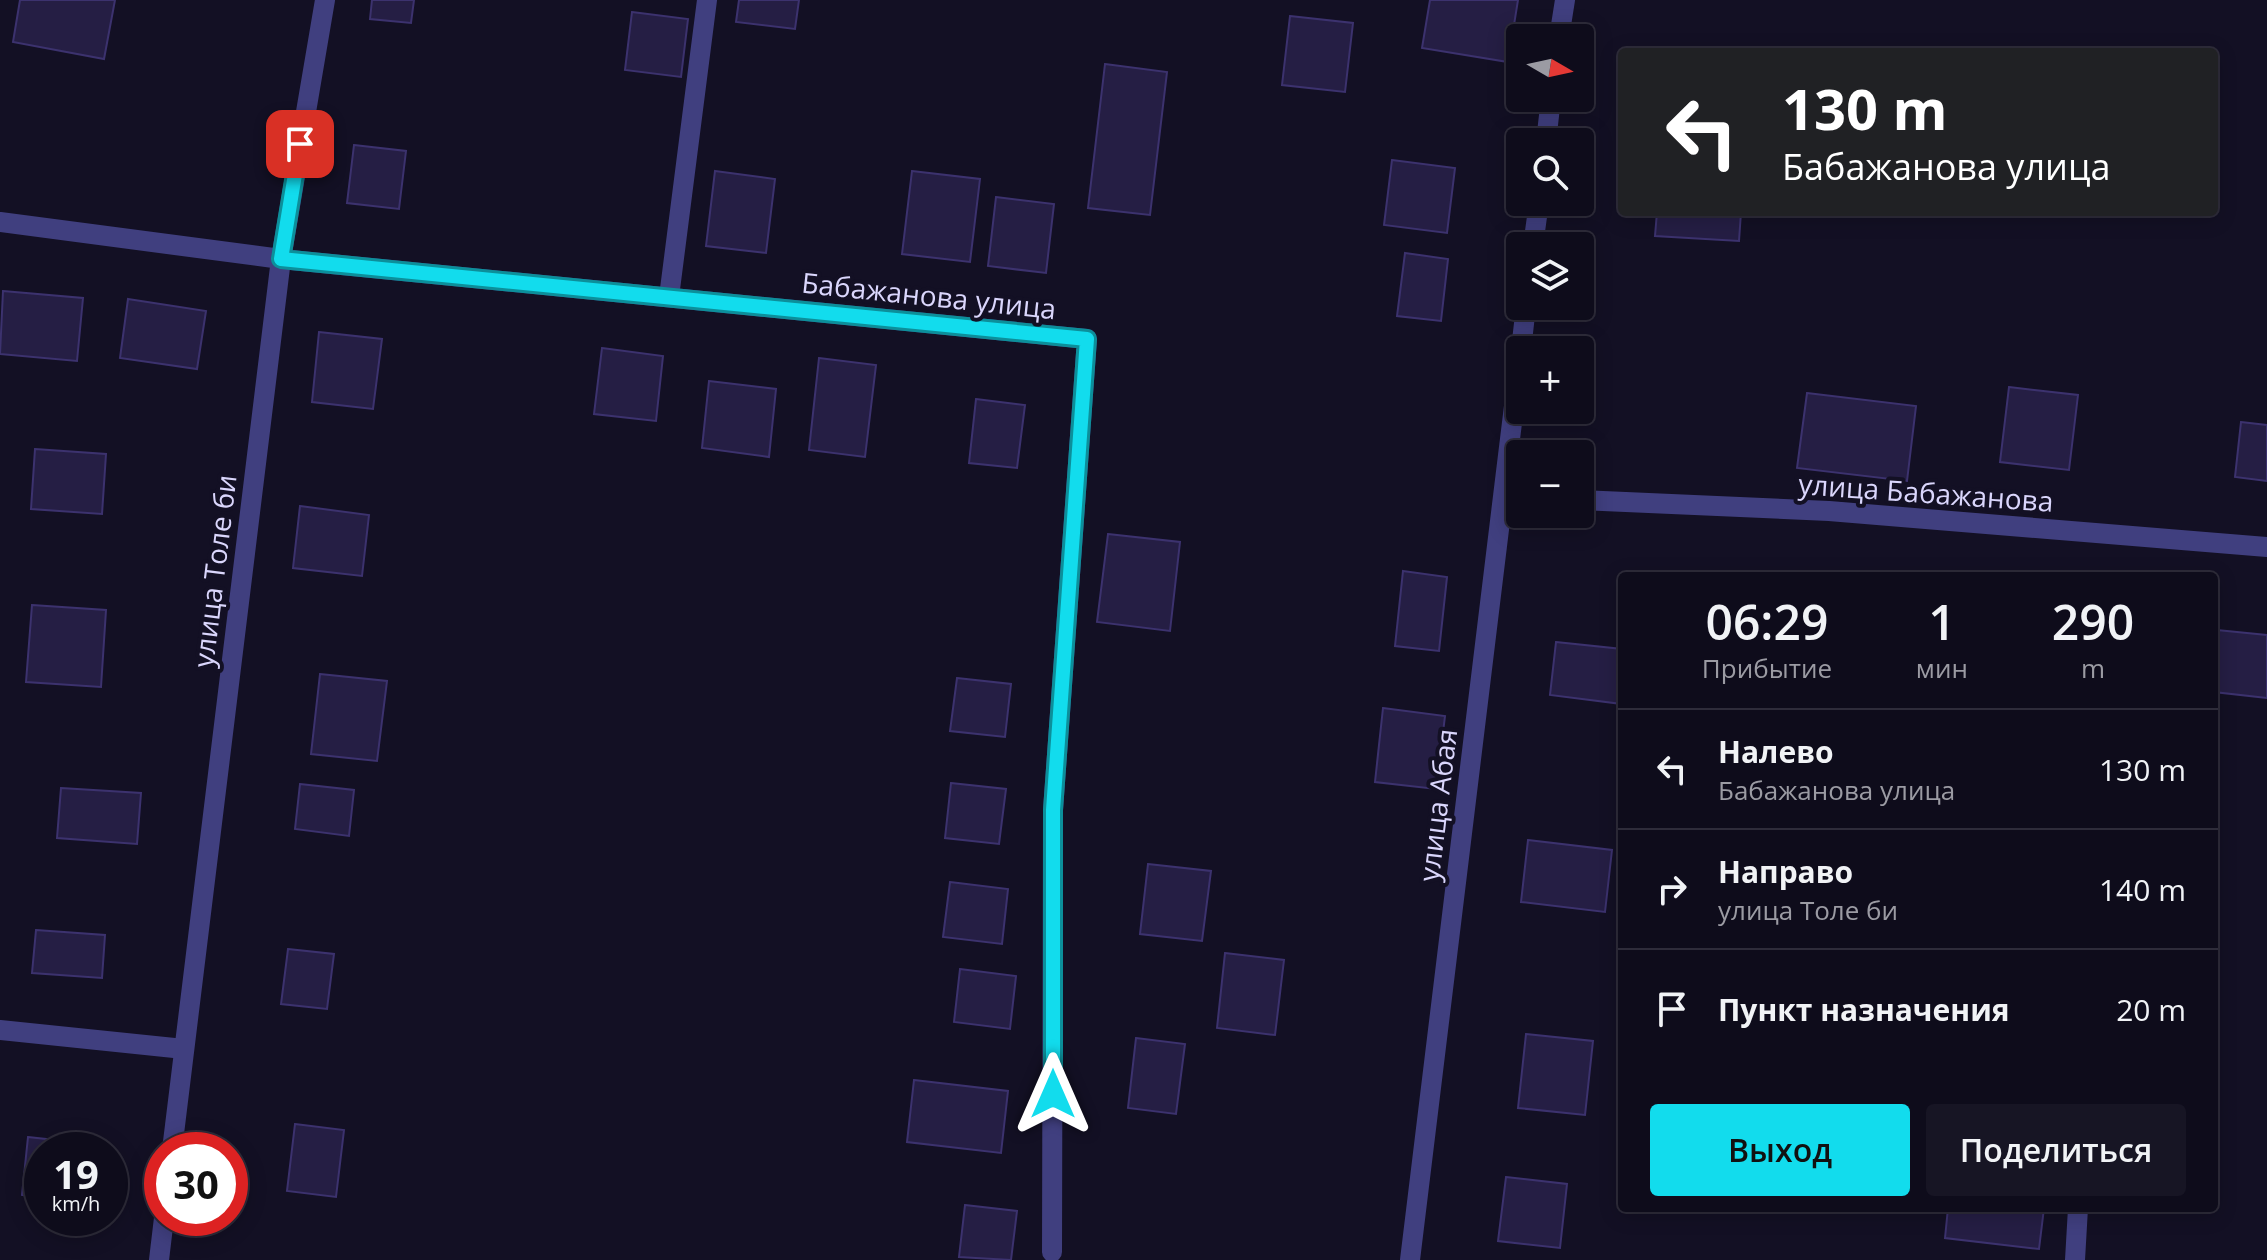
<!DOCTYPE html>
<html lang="ru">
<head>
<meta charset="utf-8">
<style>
  :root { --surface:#0e0c1b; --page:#171524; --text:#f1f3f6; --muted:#9b9ba3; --line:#2e2c3a; --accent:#12dced }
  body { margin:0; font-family:"Open Sans",sans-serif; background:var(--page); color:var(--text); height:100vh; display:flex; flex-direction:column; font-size:30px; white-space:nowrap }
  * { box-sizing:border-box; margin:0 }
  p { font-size:26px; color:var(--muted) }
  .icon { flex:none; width:44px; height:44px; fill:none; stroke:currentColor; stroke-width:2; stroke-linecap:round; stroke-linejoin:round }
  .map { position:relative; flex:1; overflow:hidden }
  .side { position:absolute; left:1618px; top:572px; width:600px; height:640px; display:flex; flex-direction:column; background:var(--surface); border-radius:8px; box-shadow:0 4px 20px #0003,0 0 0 2px var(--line) }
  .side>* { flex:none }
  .guide { position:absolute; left:1618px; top:48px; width:600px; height:168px; border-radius:8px; box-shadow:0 4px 20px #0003,0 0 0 2px var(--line); background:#202124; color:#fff; overflow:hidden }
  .needle { width:52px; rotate:99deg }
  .buttons { position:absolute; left:1506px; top:24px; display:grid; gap:16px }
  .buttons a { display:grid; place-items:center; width:88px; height:88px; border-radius:8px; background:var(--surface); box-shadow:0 4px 20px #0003,0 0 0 2px var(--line); font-size:40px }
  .speed { position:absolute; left:24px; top:1132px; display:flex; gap:16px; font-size:40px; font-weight:700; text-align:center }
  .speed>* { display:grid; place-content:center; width:104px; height:104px; border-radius:50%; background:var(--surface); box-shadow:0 4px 20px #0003,0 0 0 2px var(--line); line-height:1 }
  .speed small { font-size:20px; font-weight:400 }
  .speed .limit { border:12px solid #d22; background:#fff; color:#111 }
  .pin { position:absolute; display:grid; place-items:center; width:68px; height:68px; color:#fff; margin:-34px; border-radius:16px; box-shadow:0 4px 12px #0006 }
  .me { position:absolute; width:88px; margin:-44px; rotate:0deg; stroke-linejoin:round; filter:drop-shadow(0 0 6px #0008) }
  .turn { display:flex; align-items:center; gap:28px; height:168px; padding:0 32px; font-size:36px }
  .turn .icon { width:104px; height:104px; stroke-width:2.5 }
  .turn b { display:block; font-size:56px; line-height:68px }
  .eta { display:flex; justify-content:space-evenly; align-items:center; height:136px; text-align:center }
  .eta b { font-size:48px; font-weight:600; line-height:56px }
  .button { display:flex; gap:16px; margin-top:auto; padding:16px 32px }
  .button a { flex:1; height:92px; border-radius:8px; background:var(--accent); color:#111; font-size:32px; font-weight:600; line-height:92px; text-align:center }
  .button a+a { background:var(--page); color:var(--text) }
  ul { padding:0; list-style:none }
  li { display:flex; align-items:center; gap:24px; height:120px; padding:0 32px; border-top:2px solid var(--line) }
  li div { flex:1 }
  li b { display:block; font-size:30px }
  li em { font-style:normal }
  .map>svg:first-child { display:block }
</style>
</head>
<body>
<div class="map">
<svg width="2267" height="1260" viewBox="0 0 2267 1260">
  <rect width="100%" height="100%" fill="#131024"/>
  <path fill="#251e44" stroke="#3c326e" stroke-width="2" d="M20 0H115L104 59 13 42Z
    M372 0H414L411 23 370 19Z
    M739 0H799L795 29 736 22Z
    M1430 0H1518L1508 62 1422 48Z
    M632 12 688 19 681 77 625 70Z
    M1290 16 1353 23 1345 92 1282 85Z
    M1105 64 1167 72 1150 215 1088 208Z
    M354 145 406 151 399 209 347 203Z
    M1392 160 1455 168 1447 233 1384 225Z
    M715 171 775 179 766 253 706 246Z
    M912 171 980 179 970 262 902 254Z
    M996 197 1054 204 1046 273 988 266Z
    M1657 212H1741L1739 241 1655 236Z
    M1405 253 1448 259 1441 321 1397 316Z
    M3 291 83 298 77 361 0 354Z
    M128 299 206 311 197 369 120 358Z
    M319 332 382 339 373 409 312 402Z
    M602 348 663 356 656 421 594 414Z
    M819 358 876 365 865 457 809 450Z
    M709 381 776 389 769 457 702 448Z
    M2009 387 2078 395 2069 470 2000 462Z
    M1807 393 1916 406 1907 481 1797 468Z
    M976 399 1025 405 1017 468 969 463Z
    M2241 422 2267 425V481L2235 477Z
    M35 449 106 454 102 514 31 509Z
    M300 506 369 515 362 576 293 568Z
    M1108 534 1180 542 1170 631 1097 622Z
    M1403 571 1447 577 1439 651 1395 646Z
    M32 605 106 610 101 687 26 682Z
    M2217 630 2267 635V698L2214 692Z
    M1556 642 1622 649V704L1550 695Z
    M320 674 387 681 377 761 311 754Z
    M957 678 1011 684 1005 737 950 731Z
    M1383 708 1445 716 1436 789 1375 782Z
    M951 783 1006 789 999 844 945 838Z
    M300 784 354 790 349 836 295 829Z
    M61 788 141 793 137 844 57 838Z
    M1528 840 1612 850 1605 912 1521 902Z
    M1148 864 1211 871 1202 941 1140 934Z
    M950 882 1008 889 1002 944 943 937Z
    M36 930 105 935 102 978 32 973Z
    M288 949 334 954 327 1009 281 1004Z
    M1225 953 1284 960 1275 1035 1217 1028Z
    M960 969 1016 976 1010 1029 954 1022Z
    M1526 1034 1593 1041 1585 1115 1518 1108Z
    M1136 1038 1185 1044 1176 1114 1128 1108Z
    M914 1080 1008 1091 1001 1153 907 1142Z
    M295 1124 344 1130 336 1197 287 1191Z
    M28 1137 73 1142 72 1150H42V1198L22 1195Z
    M1506 1177 1567 1184 1560 1248 1498 1241Z
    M965 1205 1017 1211 1011 1260 959 1257Z
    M1948 1208H2044L2039 1249 1945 1238Z"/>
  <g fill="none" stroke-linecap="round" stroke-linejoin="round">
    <path stroke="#403f7f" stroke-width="20" d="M2075 1260 2078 1208"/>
    <path stroke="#403f7f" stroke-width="20" d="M1559 38 1565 0
      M1546 142 1551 98
      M0 222 281 259 1087 339 1053 810 1052 1252
      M1533 246 1539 202
      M669 297 707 0
      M1521 350 1526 306
      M1580 500 1829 511 2267 547
      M0 1030 184 1049
      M172 1150 281 259 325 0
      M159 1260 164 1218
      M1410 1260 1520 357"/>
  </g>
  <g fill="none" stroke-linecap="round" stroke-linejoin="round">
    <defs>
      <path id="route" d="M300 144 281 259 1087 339 1053 810V1094"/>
    </defs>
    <use href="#route" stroke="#0c8f9a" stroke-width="20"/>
    <use href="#route" stroke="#12dced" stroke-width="14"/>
  </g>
  <g text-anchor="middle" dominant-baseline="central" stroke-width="8" stroke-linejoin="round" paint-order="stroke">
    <g font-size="28" fill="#dad6fc" stroke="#131024">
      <text transform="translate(929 295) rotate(6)">Бабажанова улица</text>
      <text transform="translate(1926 492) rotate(4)">улица Бабажанова</text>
      <text transform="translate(214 571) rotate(-83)">улица Толе би</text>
      <text transform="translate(1437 805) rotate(-83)">улица Абая</text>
    </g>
  </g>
</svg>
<div class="buttons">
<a><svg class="needle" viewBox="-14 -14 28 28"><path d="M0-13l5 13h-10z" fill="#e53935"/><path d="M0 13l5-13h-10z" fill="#9b9ba3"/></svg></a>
<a><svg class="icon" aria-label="search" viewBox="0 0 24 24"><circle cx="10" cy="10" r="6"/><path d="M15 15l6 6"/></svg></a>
<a><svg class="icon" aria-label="layers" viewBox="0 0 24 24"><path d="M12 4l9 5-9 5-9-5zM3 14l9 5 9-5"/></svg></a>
<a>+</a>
<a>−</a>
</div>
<div class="speed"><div>19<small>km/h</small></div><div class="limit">30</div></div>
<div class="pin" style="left:300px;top:144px;background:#d93025"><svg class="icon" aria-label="arrive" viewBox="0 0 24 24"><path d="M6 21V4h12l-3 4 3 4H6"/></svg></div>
<svg class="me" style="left:1053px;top:1094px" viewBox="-20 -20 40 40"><path d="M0-17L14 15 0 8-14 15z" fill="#12dced" stroke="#fff" stroke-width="4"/></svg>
<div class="guide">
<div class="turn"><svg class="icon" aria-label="left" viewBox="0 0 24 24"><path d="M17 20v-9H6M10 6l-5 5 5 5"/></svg><div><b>130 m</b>Бабажанова улица</div></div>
</div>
<section class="side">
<div class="eta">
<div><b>06:29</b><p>Прибытие</p></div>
<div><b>1</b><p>мин</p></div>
<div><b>290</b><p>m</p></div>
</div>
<ul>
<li><svg class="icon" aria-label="left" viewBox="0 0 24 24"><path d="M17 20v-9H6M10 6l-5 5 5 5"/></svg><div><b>Налево</b><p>Бабажанова улица</p></div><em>130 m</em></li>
<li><svg class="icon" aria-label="right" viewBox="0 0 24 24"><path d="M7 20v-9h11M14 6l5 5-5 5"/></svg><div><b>Направо</b><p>улица Толе би</p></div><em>140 m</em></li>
<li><svg class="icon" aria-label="arrive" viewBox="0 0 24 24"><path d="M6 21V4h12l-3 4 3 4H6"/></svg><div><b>Пункт назначения</b></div><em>20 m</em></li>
</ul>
<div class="button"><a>Выход</a><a>Поделиться</a></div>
</section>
</div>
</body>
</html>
